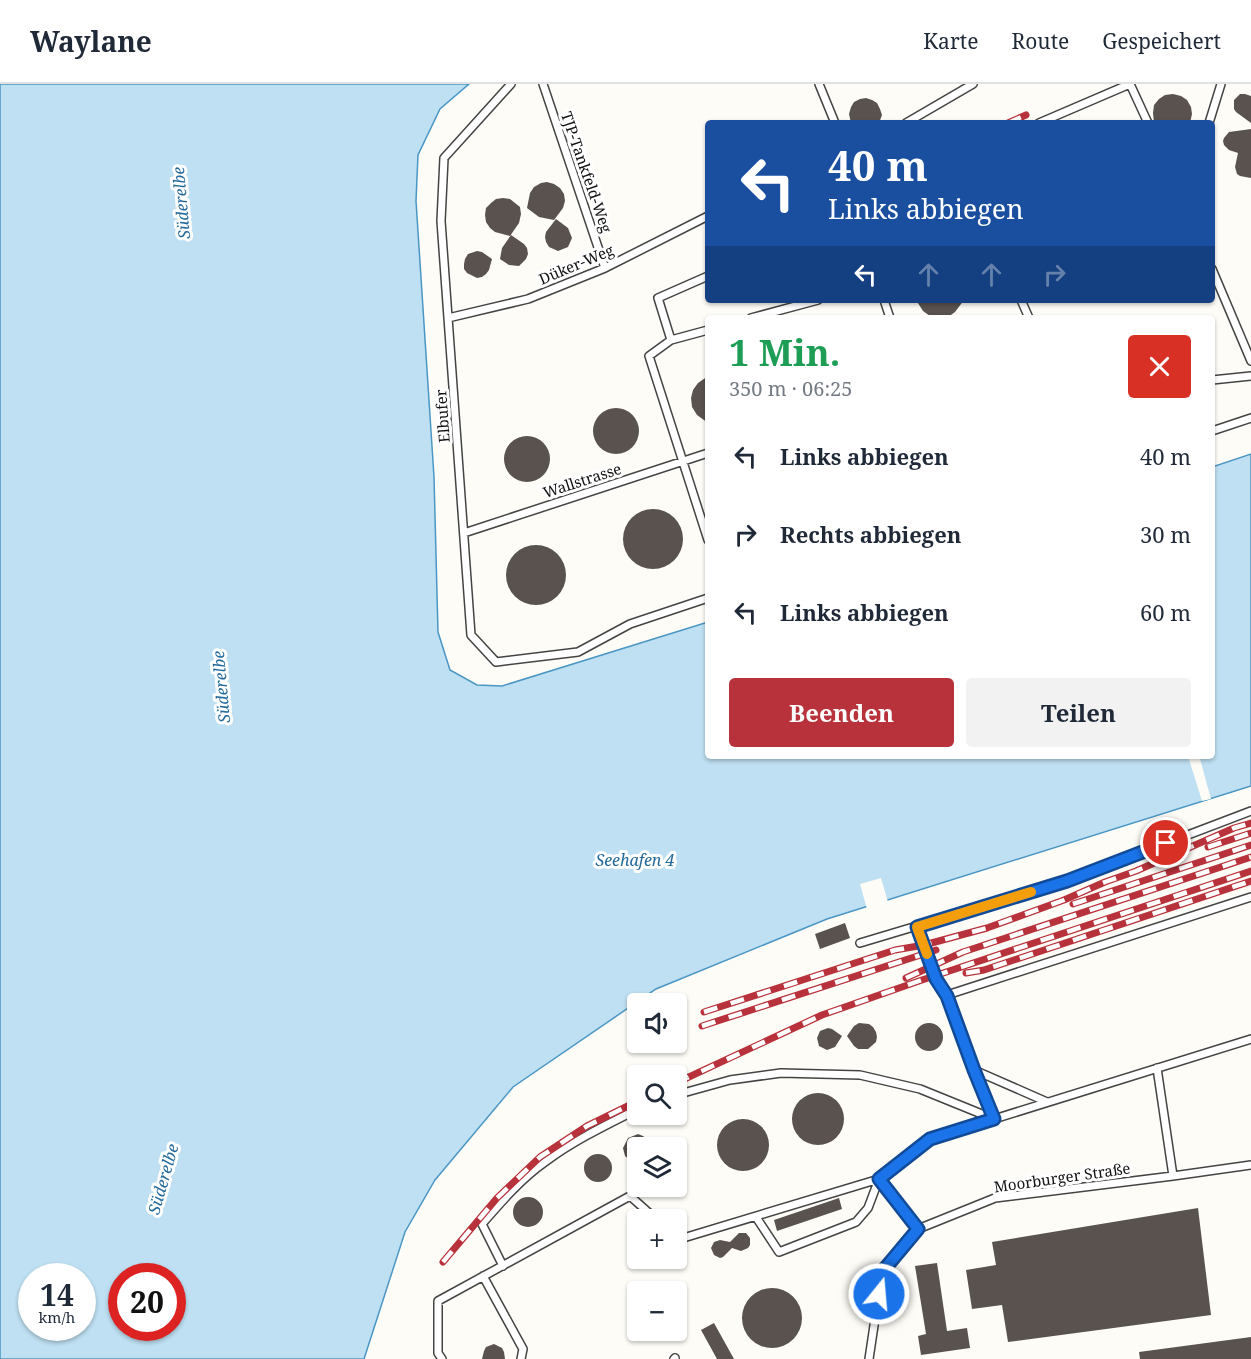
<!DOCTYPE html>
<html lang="de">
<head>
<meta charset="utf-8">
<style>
  :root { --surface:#fff; --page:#f2f2f3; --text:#1f2937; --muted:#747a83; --line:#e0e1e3; --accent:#b8323b }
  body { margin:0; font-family:"Noto Serif",serif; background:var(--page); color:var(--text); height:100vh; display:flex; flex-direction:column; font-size:22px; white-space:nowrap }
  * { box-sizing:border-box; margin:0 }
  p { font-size:20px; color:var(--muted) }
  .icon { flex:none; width:33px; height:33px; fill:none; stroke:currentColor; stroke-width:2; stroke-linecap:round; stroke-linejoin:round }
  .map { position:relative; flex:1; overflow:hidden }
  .panel { position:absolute; left:705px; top:231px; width:510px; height:444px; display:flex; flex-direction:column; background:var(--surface); border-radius:6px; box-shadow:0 2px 4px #0004 }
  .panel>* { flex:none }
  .hud { position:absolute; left:705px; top:36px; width:510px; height:183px; border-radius:6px; box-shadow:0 2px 4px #0004; background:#1a4fa0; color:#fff; overflow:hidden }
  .fabs { position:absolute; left:627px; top:909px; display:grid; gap:12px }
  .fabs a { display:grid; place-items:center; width:60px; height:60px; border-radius:6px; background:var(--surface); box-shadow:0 2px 4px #0004; font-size:30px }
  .speed { position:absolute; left:18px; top:1179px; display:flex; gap:12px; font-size:30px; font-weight:700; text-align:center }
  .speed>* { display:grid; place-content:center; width:78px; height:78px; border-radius:50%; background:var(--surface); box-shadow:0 2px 4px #0004; line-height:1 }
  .speed small { font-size:15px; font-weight:400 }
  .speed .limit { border:9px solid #d22; background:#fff; color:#111 }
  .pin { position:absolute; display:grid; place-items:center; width:51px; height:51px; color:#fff; margin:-26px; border:3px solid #fff; border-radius:50%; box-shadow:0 2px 6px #0007 }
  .me { position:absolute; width:66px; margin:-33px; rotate:17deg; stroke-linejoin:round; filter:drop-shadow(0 0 4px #0008) }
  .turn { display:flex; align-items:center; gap:21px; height:126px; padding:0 24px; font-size:27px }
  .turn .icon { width:78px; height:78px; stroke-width:2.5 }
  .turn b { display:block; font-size:42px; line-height:51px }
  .lanes { display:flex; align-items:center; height:57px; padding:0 24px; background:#0003; justify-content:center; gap:30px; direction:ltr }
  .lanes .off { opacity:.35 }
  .round { display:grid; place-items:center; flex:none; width:63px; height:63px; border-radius:6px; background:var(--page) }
  .head { display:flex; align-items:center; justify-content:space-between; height:102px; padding:0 24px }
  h1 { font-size:36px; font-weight:700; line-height:45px; color:#1e9e55 }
  .action { display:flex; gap:12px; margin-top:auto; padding:12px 24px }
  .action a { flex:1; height:69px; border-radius:6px; background:var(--accent); color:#fff; font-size:24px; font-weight:700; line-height:69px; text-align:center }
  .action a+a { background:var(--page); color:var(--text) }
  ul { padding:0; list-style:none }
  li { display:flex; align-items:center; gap:18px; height:78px; padding:0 24px }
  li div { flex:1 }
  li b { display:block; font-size:22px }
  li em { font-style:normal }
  header { display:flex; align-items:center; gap:36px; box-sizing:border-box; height:84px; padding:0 30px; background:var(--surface); border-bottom:2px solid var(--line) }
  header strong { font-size:28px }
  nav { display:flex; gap:33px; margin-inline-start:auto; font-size:21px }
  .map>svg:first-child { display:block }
</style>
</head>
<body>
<header>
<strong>Waylane</strong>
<nav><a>Karte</a><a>Route</a><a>Gespeichert</a></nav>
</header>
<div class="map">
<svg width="1251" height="1275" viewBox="0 0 1251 1275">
  <rect width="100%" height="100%" fill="#fefcf6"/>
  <path fill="#bee0f2" stroke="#4a96c4" stroke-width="1.5" fill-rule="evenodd" d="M0 0H469L440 25 418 71 416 117 434 393 438 548 450 586 477 601 502 602 708 538V672H1212V383L1251 370V702L827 835 656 905 513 1003 435 1096 405 1148 364 1275H0ZM32 1192H82V1244H32ZM122 1192H172V1244H122Z"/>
  <path fill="#fefcf6" d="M1188 672H1209L1200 675 1211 715 1202 717Z
    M881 794 888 818 867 825 860 800Z"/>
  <path fill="#59524e" d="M1173 10 1181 12 1187 16 1191 23 1192 30 1190 39H1154L1153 29 1154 21 1159 15 1165 11Z
    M1240 10H1245L1251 12V39L1236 28 1234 25V16Z
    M866 14 872 16 877 19 880 25 882 31 879 39H851L849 30 851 23 854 18 860 15Z
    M1251 45V94L1240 92 1237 90 1235 83 1238 69 1229 66 1224 61 1223 57 1224 54 1229 48Z
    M547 98 554 100 560 104 564 110 565 117 563 124 554 136 539 133 527 124 530 109 534 103 541 99Z
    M503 114 510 115 520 123 521 130 519 139 510 152 495 148 490 144 486 138 485 131 486 124 491 119 496 115Z
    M556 135 568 144 572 154 568 163 558 167 549 163 546 158 545 153 546 148Z
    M511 151 524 160 527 164 528 170 526 175 519 182 509 181 500 175 502 164Z
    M477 167 482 168 492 175 489 186 486 190 482 193 477 194 467 189 464 185V180L465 175 468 170Z
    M916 216H964L955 228 948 233 940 234 930 232 923 227Z
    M708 292V339L697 331 692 323 691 314 693 306 698 299Z
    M593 347a23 23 0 1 1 46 0a23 23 0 1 1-46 0Z
    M504 375a23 23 0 1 1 46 0a23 23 0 1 1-46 0Z
    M623 455a30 30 0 1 1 60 0a30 30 0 1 1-60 0Z
    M506 491a30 30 0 1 1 60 0a30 30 0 1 1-60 0Z
    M845 839 850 854 820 865 815 850Z
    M915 953a14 14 0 1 1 28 0a14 14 0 1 1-28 0Z
    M859 939 869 940 873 943 876 948 877 953 876 958 868 965H858L854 962 847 952 854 942Z
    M828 944 832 945 842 952 835 963 827 966 819 962 817 954 820 947Z
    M792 1035a26 26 0 1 1 52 0a26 26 0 1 1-52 0Z
    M717 1061a26 26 0 1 1 52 0a26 26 0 1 1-52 0Z
    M638 1050 643 1052 659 1064H638V1082L625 1072 623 1064 628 1054Z
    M584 1084a14 14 0 1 1 28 0a14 14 0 1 1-28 0Z
    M513 1128a15 15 0 1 1 30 0a15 15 0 1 1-30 0Z
    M839 1114 842 1125 777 1147 774 1136Z
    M1198 1124 1211 1231 1008 1258 1002 1221 972 1225 966 1186 996 1181 992 1158Z
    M739 1149H746L750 1154V1161L748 1164 741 1167 732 1164 723 1173 720 1174 714 1171 711 1164 714 1158 720 1156 730 1158Z
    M937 1179 947 1247 967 1244 970 1264 921 1271 918 1252 926 1250 915 1182Z
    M742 1234a30 30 0 1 1 60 0a30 30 0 1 1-60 0Z
    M714 1239 734 1275H717L701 1246Z
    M1251 1253V1275H1140L1139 1268Z
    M494 1260 502 1264 504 1268 505 1275H482L484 1267 486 1263Z"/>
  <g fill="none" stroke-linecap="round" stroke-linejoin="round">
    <defs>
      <path id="service" d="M511 0 444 74 441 137 471 551 496 578 578 568 630 540 708 514
        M543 0 605 184
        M819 0 835 39
        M906 39 973 0
        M1039 39 1130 0 1148 39
        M1209 39 1221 0
        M1212 185 1251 277
        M884 216 890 234
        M1021 216 1029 234
        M448 234 528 215 605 184 708 132
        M751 234 818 216
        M708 246 671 256 649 272 708 456
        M671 256 658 214 708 192
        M1212 296 1251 292
        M1212 347 1251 334
        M464 449 708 369
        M917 843 936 895 947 911 974 986 994 1035
        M860 859 1067 797 1251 727
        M947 911 1251 813
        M1157 984 1173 1092
        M974 986 1047 1018
        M676 1011 730 996 781 989 860 991 920 1005 994 1035
        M756 1133 779 1168 856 1138 868 1124 879 1095 930 1055 1251 955
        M676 1153 680 1155 879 1095 918 1145
        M503 1182 482 1140C501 1118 521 1095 545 1078 573 1057 606 1041 638 1025
        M483 1192 523 1265 521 1275
        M442 1275 438 1269V1217L630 1112 657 1136
        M674 1275 675 1274
        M869 1275 882 1188 918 1145 995 1114 1173 1092 1251 1081"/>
    </defs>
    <use href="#service" stroke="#444" stroke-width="10"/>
    <use href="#service" stroke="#fff" stroke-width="7"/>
    <defs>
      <path id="rail" d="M1008 39 1026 31
        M1208 763 1251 749
        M1073 820 1251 761
        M966 889 984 886 1251 797
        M906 894 963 868 1251 773
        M704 928 895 866 924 861 987 844 1064 816 1105 798 1136 787 1234 744 1251 739
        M702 942 936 866
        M676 999 822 931 919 897 1251 787
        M443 1178 497 1114 540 1073 587 1042 638 1017"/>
    </defs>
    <use href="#rail" stroke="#b8323b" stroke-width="7"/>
    <use href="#rail" stroke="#fff" stroke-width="4.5" stroke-dasharray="14" stroke-linecap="butt"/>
  </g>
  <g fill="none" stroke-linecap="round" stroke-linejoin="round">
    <defs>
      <path id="route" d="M879 1210 882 1188 918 1145 879 1095 930 1055 994 1035 974 986 947 912 936 895 917 843 1067 797 1166 759"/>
    </defs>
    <use href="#route" stroke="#114b97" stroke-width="15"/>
    <use href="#route" stroke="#1a73e8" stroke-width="10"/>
    <path stroke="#f59e0b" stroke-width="10" d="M927 870 917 843 1031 808"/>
  </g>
  <g text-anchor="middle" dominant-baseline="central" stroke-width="6" stroke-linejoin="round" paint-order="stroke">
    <g font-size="15" fill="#111" stroke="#fff">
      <text transform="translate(587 88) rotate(71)">TJP-Tankfeld-Weg</text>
      <text transform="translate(576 180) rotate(-23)">Düker-Weg</text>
      <text transform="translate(442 332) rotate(-94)">Elbufer</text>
      <text transform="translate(582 396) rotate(-18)">Wallstrasse</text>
      <text transform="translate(1062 1093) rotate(-8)">Moorburger Straße</text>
    </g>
    <g font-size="16" font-style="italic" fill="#22699b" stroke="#fff">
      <text transform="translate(181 119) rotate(-95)">Süderelbe</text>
      <text transform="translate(221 603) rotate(-95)">Süderelbe</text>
      <text x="635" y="776">Seehafen 4</text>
      <text transform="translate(163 1095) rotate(-74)">Süderelbe</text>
    </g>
  </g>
</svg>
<div class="fabs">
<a><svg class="icon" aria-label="sound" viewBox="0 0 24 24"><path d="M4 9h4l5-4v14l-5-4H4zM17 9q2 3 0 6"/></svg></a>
<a><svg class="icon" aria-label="search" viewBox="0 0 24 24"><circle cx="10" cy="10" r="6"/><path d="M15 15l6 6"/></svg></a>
<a><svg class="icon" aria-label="layers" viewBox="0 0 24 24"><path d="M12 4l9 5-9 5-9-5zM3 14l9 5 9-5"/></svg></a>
<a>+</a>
<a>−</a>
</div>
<div class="speed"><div>14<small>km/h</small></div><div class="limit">20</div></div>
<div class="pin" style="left:1166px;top:759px;background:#d93025"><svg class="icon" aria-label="arrive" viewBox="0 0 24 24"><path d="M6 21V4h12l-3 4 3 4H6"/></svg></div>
<svg class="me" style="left:879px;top:1210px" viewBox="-20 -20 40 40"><circle r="17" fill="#1a73e8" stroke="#fff" stroke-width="3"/><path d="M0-11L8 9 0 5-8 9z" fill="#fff"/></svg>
<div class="hud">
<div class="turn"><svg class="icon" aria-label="left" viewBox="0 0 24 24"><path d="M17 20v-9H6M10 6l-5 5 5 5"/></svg><div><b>40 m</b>Links abbiegen</div></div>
<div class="lanes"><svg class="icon" aria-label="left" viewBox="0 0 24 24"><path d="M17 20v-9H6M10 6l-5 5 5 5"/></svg><svg class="icon off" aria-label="ahead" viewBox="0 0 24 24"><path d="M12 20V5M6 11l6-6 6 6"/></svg><svg class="icon off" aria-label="ahead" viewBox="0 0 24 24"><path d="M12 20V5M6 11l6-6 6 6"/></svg><svg class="icon off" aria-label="right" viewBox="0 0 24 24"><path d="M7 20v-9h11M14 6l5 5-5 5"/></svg></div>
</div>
<section class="panel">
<div class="head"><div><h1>1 Min.</h1><p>350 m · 06:25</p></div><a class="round" style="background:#d93025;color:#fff"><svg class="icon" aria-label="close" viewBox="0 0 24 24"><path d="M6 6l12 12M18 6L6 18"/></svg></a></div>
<ul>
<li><svg class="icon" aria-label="left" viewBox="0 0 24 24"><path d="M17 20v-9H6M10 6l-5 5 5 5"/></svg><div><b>Links abbiegen</b></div><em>40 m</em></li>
<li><svg class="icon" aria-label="right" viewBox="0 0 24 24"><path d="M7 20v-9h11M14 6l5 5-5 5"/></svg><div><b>Rechts abbiegen</b></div><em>30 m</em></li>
<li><svg class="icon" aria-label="left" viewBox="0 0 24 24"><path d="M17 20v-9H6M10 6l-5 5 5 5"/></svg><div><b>Links abbiegen</b></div><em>60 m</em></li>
</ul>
<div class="action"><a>Beenden</a><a>Teilen</a></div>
</section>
</div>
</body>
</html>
